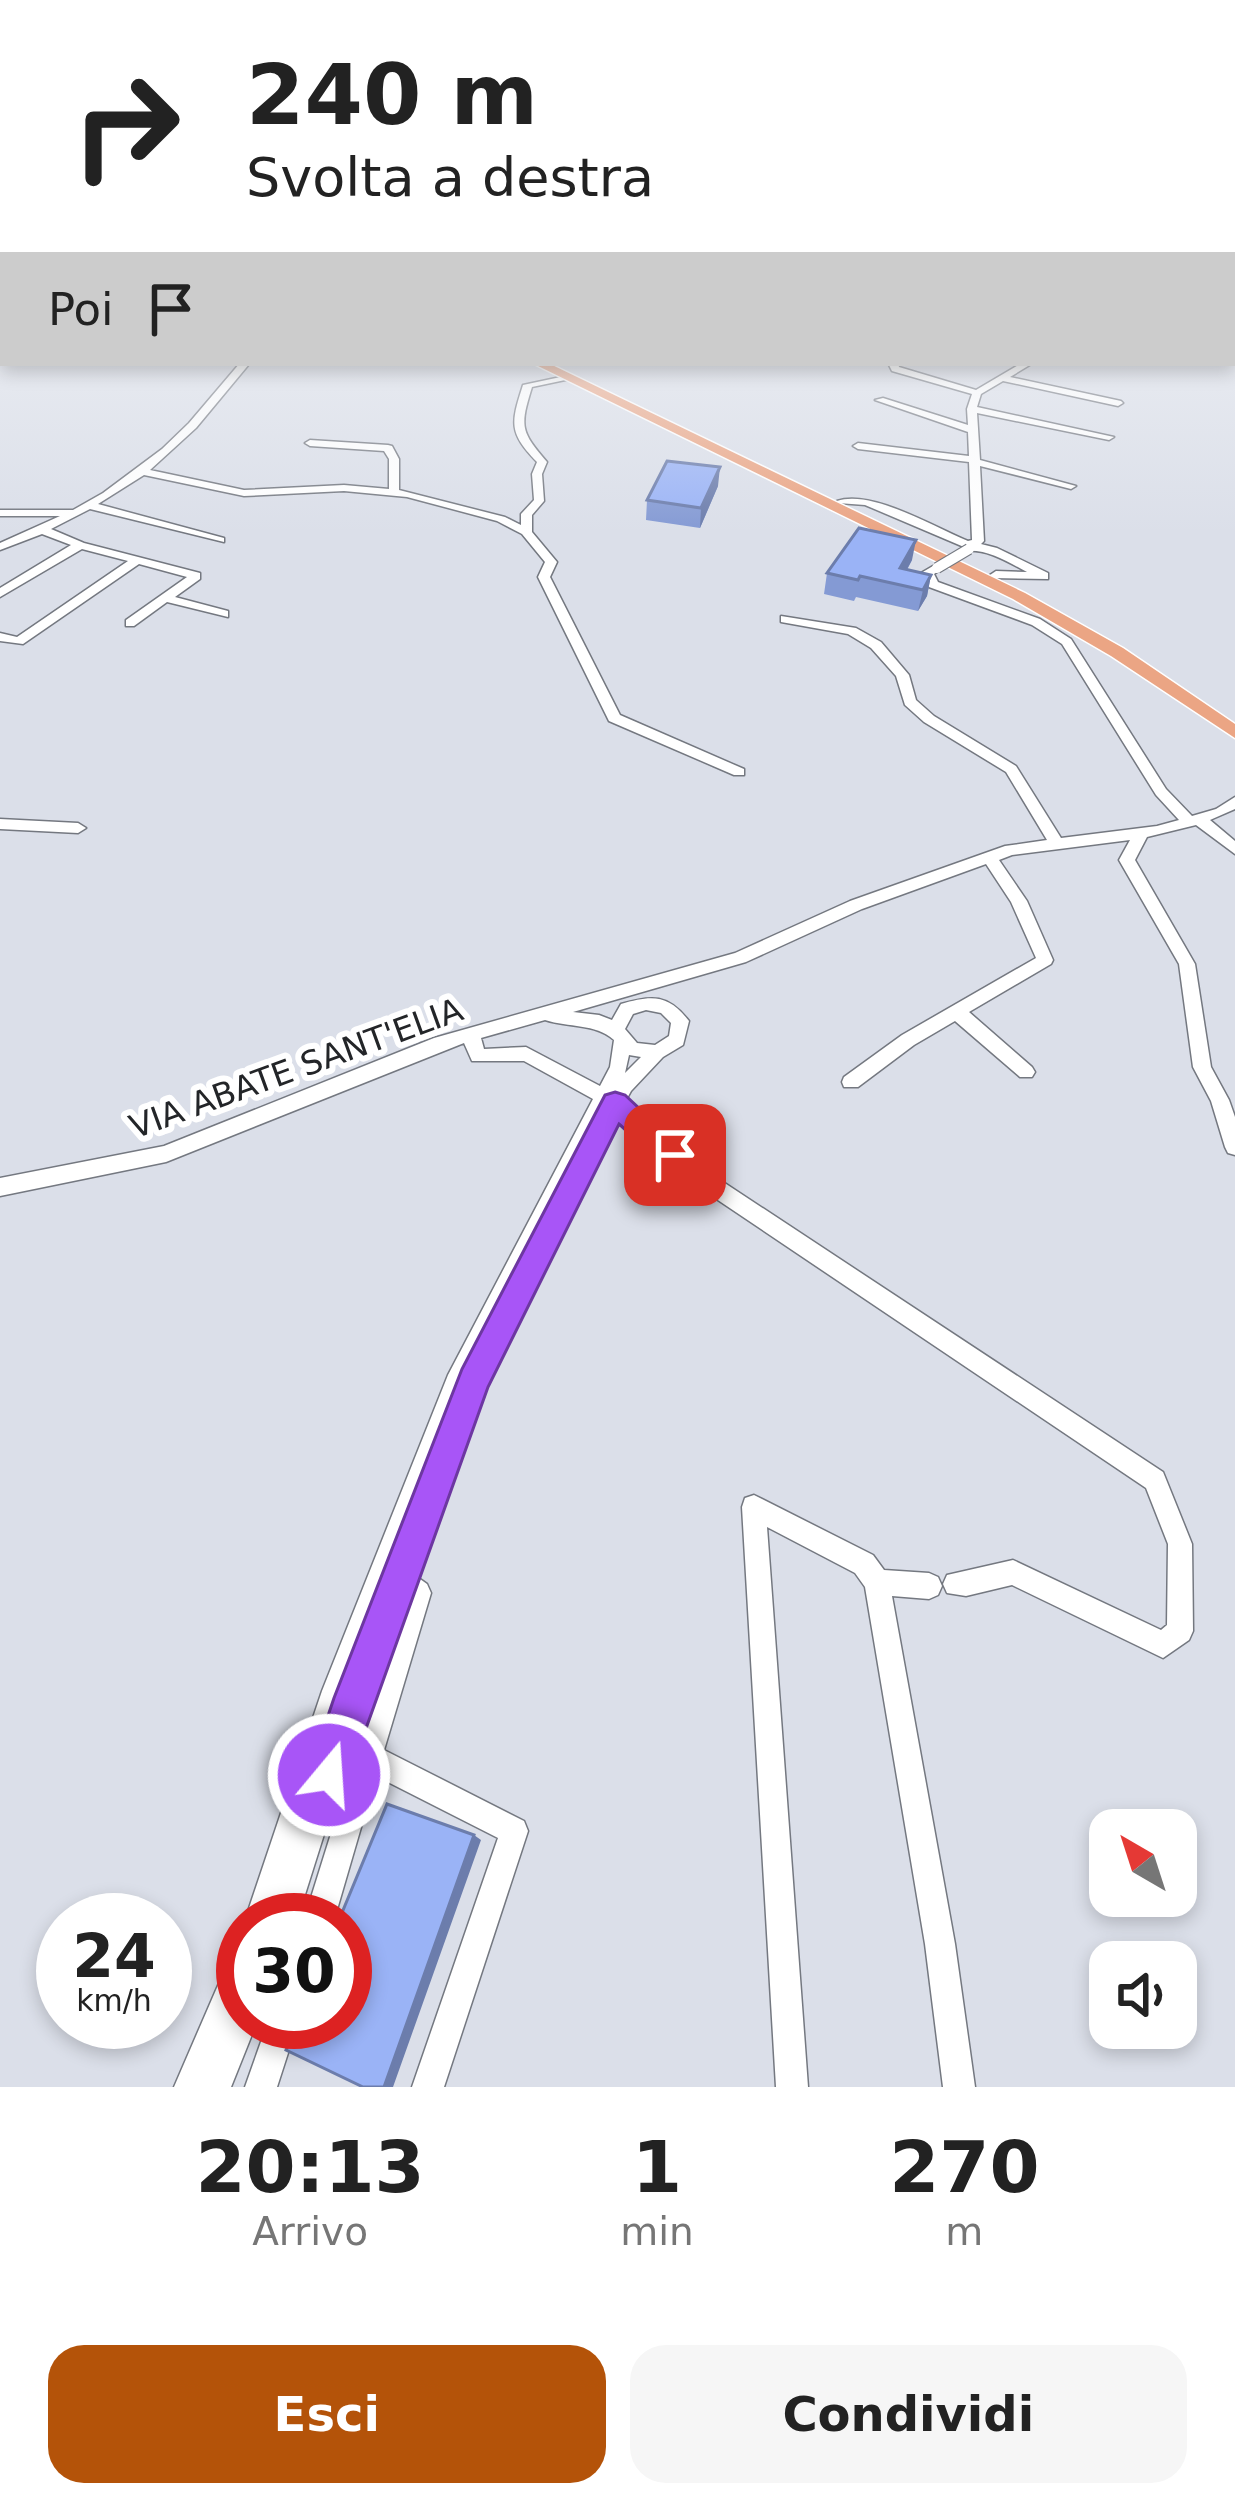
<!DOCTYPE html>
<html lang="it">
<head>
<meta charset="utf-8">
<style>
  :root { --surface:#fff; --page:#f6f6f6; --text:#222; --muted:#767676; --accent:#b45309 }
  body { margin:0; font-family:"DejaVu Sans",sans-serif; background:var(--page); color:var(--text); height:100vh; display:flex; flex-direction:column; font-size:45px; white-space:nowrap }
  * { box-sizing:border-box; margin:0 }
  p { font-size:39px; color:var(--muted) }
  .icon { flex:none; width:66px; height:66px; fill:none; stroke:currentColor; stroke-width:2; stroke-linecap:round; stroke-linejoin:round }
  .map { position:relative; height:2087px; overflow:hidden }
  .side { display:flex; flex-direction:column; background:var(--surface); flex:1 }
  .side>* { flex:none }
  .top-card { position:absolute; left:0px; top:0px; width:1236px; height:366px; box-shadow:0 6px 18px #0003; background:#fff; color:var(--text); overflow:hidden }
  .needle { width:78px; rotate:321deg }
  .controls { position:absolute; left:1089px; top:1809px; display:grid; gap:24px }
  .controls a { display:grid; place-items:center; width:108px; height:108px; border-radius:24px; background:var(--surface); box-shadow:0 6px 18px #0003; font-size:60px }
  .speed { position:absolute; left:36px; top:1893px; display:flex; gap:24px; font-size:60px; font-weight:700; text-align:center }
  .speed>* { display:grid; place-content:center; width:156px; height:156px; border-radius:50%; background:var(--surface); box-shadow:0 6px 18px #0003; line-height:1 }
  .speed small { font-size:30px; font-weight:400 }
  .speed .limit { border:18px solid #d22; background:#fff; color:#111 }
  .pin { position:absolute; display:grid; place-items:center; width:102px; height:102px; color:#fff; margin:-51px; border-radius:24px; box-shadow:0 6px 18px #0006 }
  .me { position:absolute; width:132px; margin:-66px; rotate:18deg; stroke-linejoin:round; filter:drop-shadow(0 0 9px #0008) }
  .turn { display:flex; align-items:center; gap:42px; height:252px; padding:0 48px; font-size:54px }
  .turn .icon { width:156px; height:156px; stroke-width:2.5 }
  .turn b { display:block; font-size:84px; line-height:102px }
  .then { display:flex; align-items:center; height:114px; padding:0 48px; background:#0003; gap:24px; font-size:45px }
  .eta { display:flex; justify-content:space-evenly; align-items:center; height:204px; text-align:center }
  .eta b { font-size:72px; font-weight:800; line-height:84px }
  .action { display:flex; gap:24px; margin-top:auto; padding:24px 48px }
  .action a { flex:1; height:138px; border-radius:36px; background:var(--accent); color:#fff; font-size:48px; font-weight:800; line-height:138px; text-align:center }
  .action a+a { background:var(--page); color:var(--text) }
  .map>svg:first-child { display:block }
</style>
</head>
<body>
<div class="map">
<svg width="1235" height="2087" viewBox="0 0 1235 2087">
  <rect width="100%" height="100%" fill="#dbdfe9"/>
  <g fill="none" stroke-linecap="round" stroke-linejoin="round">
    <defs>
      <path id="minor" d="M3 247V251L0 252V248Z
        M240 363H250L196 428 150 470 244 490 344 485 389 489V459L384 451 310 446 305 443 310 440 388 445 392 446 399 459V490L505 517 521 525V514L534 500 532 474 537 462C508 432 511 423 523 385L570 375V379L532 387C520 426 520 431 547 462L542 474 544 501 532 515V532L557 562 550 577 620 715 744 769V775H734L609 721 538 577 545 562 522 534 497 521 407 497 344 491 244 496 144 475 98 504 224 538V542L90 509 51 529 84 543 200 573V579L175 597 228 611V617L167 602 134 626H126V620L187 577 139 564 23 644 0 641V633L17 637 128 561 82 549 0 597V588L71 545 42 534 0 550V543L60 516H0V510H73L103 493 162 449 189 423Z
        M888 363H898L899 367 976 390 1022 363H1033L1010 377 1121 401 1123 403 1118 406 1003 381 981 394 977 407 1114 437 1109 440 977 413 980 460 1076 486 1071 489 980 466 984 541 981 544 997 548 1048 573V579L992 578 990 575 996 571 1027 572C1006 561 988 549 965 551L964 547 865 505 838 503 837 501C871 489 934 527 968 541L972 540 969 462 858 449 853 446 858 443 969 456 968 432 875 400 883 398 968 425 967 409 972 394 892 371Z
        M933 566 943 568 934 574 938 582 1040 619 1071 639 1166 789 1192 816 1216 809 1235 797V809L1210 820 1235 841V854L1196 825 1147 837 1135 860 1195 964 1211 1067 1229 1100 1235 1117V1155L1228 1153 1225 1147 1211 1101 1193 1067 1179 964 1119 860 1130 840 1012 855 999 860 1027 901 1053 960 1051 964 969 1012 1032 1067 1035 1072 1032 1077H1020L955 1021 914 1045 858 1087H844L842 1082 844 1077 902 1035 1036 958 1011 902 986 864 862 909 746 962 573 1012 599 1015 612 1020 621 1004C652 995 668 994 689 1021L683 1045 663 1057 631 1091 625 1102 711 1174 1163 1472 1192 1544 1193 1631 1189 1640 1163 1658 1012 1585 966 1596 947 1593 943 1584 947 1575 1013 1560 1161 1630 1167 1625 1168 1544 1146 1488 697 1186 618 1117 484 1385 413 1574 427 1584 431 1593 384 1750 524 1821 528 1831 444 2087H412L498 1838 376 1776 334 1920H304L354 1760 352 1756 358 1746 401 1609 367 1698 297 1920H245L322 1691 448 1375 593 1099 524 1061H472L464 1043 166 1162 0 1196V1178L164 1146 434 1038 735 953 850 901 1005 846 1047 840 1006 772 924 722 905 705 896 676 871 648 848 634 781 622V616L856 628 881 642 909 675 916 700 934 716 1016 766 1061 838 1157 826 1179 820 1156 795 1062 644 1032 625 929 587 921 573ZM646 1010 661 1013 671 1023 669 1036 655 1045 637 1043 625 1029 633 1014ZM545 1020C569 1028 595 1023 614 1040L610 1067 600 1086 526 1047 484 1049 481 1038ZM629 1055 641 1057 625 1073Z
        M0 819 78 823 86 828 78 833 0 829Z
        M754 1495 873 1555 884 1570 929 1573 938 1577 942 1586 938 1595 929 1599 892 1596 955 1944 975 2087H943L925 1944 865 1587 855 1573 767 1527 808 2087H776L742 1507 745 1498Z
        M243 1949V2022H257L231 2087H174L232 1953Z
        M268 2022H298L277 2087H245Z"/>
      <path id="major" d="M532 363H548L1025 593 1123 648 1235 724V738L1111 656 1013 599Z"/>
    </defs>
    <use href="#minor" stroke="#747880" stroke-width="3"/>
    <use href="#major" stroke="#fff" stroke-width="3"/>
    <use href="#minor" fill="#fff" fill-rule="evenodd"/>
    <use href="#major" fill="#eba584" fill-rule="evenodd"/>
    <defs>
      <path id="minor-bridge" d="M937 568 969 549"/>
    </defs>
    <use href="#minor-bridge" stroke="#747880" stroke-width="12" stroke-linecap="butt"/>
    <use href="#minor-bridge" stroke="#fff" stroke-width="10"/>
  </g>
  <path fill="#849ad4" d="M718 486 700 528 646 520 647 500Z
    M912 560 907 570 931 575 927 596 918 611 856 597 854 601 824 594 827 573Z"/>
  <path fill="#6c7dac" d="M720 467 718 486 700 528 701 508Z
    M916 540 912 560 898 585 900 568Z
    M931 575 927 596 918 611 923 590Z
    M474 1835 481 1840 393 2087H384Z"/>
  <path fill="#9ab3f6" stroke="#6c7dac" stroke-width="3" d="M667 461 720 467 701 508 647 500Z
    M859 528 916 540 900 568 931 575 923 590 860 576 858 580 827 573Z
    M387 1804 474 1835 384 2087H363L286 2050 298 2022H345V1920H339Z"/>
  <linearGradient id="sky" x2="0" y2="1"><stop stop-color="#60a9e0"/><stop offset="0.45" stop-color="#eff1f5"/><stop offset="1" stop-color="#eff1f5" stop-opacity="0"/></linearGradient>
  <rect width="1235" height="534" fill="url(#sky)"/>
  <path fill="#a855f7" stroke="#6d37a1" stroke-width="3" d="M615 1092 625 1095 689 1155 685 1163C661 1172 637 1139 619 1124L488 1387 344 1790 329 1796 315 1790 308 1775 334 1698 462 1369 605 1095Z"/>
  <g text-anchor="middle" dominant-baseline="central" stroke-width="12" stroke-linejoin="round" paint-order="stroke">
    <g font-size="33" fill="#232528" stroke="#fff">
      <text transform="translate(296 1068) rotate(-20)">VIA ABATE SANT'ELIA</text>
    </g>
  </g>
</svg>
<div class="controls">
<a><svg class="needle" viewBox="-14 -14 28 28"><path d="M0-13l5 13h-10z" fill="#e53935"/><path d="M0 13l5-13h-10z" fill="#767676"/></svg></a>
<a><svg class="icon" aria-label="sound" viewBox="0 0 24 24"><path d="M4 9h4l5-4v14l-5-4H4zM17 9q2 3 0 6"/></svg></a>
</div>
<div class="speed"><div>24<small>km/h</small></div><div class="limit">30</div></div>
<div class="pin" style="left:675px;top:1155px;background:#d93025"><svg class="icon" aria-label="arrive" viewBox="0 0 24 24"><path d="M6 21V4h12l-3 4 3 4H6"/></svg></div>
<svg class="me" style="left:329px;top:1775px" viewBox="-20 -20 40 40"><circle r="17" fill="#a855f7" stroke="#fff" stroke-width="3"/><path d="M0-11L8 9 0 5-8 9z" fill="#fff"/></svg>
<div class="top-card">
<div class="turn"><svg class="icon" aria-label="right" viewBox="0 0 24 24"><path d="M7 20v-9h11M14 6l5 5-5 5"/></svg><div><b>240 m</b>Svolta a destra</div></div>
<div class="then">Poi<svg class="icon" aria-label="arrive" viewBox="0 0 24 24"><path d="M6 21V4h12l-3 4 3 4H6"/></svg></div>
</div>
</div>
<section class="side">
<div class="eta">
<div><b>20:13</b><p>Arrivo</p></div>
<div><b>1</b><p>min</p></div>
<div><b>270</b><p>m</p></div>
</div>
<div class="action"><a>Esci</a><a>Condividi</a></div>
</section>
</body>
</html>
